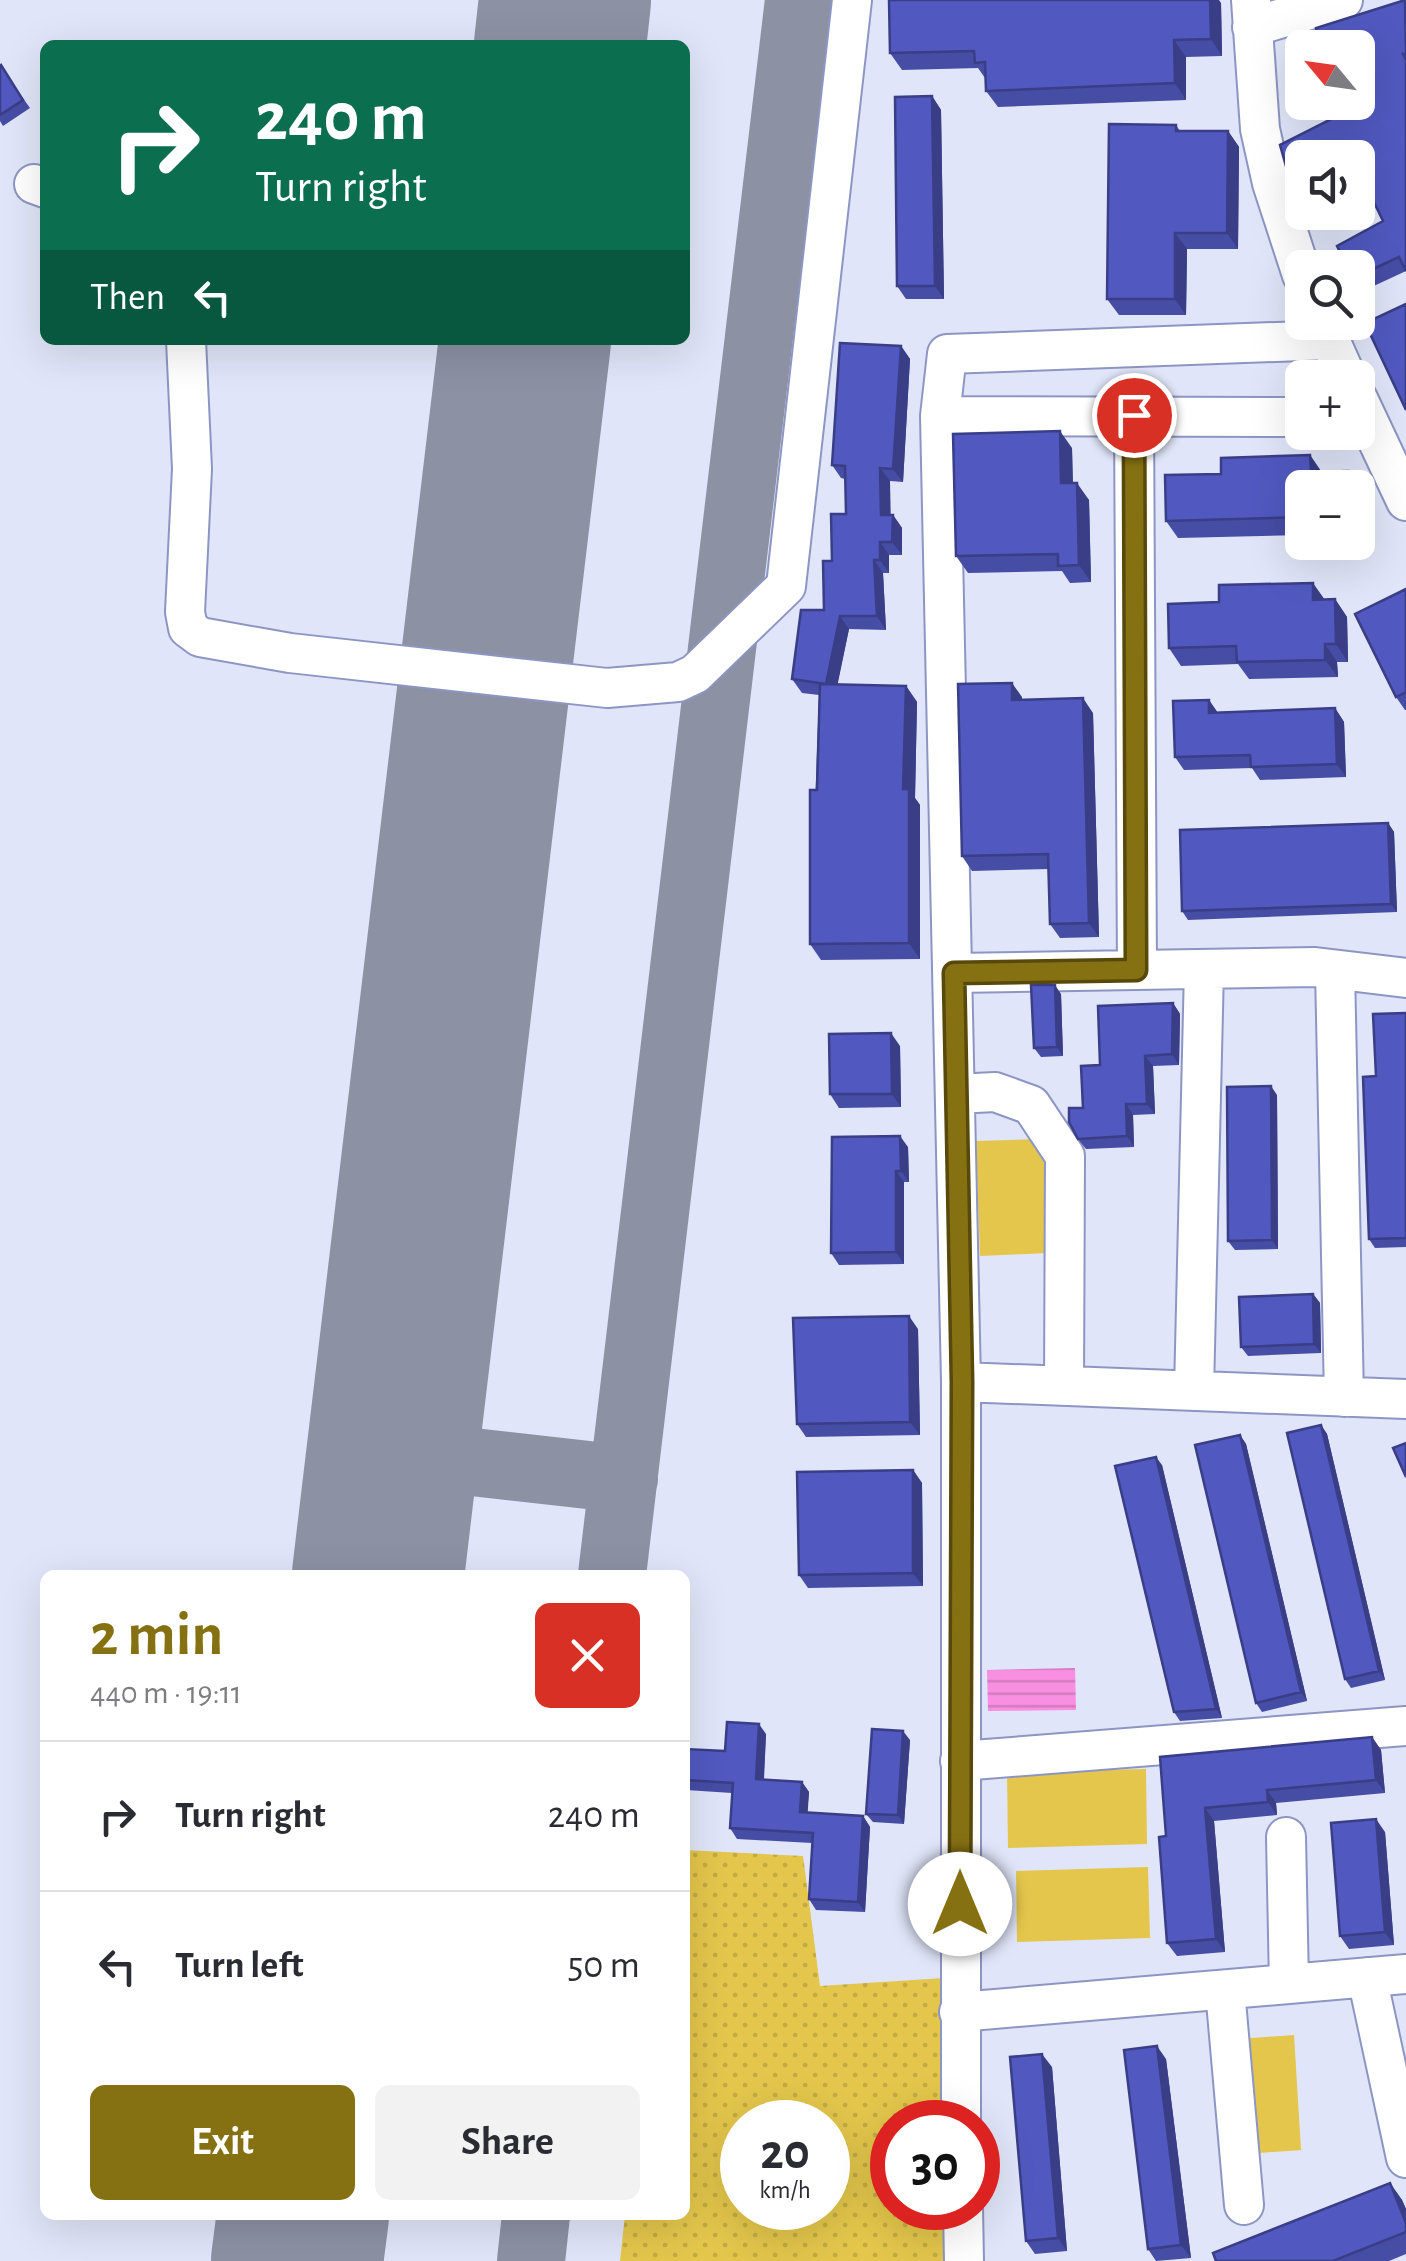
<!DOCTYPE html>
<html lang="en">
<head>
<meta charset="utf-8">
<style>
  :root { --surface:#fff; --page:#f2f2f3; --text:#2b2b33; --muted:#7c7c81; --line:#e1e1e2; --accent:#867112 }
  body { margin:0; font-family:"Alegreya Sans",sans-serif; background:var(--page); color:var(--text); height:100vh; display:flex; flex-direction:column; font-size:38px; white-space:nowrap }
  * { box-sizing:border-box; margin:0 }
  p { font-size:32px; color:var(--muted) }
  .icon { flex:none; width:55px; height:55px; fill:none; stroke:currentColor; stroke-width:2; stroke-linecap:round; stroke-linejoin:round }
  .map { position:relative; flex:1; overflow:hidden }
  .side { position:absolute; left:40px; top:1570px; width:650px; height:650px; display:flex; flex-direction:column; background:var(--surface); border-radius:15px; box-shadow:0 10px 40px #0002 }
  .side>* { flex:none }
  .top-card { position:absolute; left:40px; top:40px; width:650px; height:305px; border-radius:15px; box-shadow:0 10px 40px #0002; background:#0b6e4f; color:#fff; overflow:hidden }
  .needle { width:65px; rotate:299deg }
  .fabs { position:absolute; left:1285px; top:30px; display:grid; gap:20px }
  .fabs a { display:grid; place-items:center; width:90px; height:90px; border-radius:15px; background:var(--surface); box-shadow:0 10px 40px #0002; font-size:50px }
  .speed { position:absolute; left:720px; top:2100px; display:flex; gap:20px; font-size:50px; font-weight:700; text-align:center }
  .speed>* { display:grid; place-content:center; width:130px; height:130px; border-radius:50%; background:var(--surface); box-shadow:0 10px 40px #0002; line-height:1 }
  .speed small { font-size:25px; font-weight:400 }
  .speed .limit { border:15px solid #d22; background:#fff; color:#111 }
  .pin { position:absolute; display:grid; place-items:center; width:85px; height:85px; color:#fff; margin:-42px; border:5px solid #fff; border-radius:50%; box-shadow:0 2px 10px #0007 }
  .me { position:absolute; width:110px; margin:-55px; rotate:0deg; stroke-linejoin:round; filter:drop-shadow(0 0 8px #0008) }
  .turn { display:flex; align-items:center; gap:35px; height:210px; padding:0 50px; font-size:45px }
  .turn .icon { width:130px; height:130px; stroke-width:2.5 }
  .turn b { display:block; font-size:70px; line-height:85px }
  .then { display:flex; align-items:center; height:95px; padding:0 50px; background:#0003; gap:20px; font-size:38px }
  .round { display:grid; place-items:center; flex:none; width:105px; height:105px; border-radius:15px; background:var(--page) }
  .summary { display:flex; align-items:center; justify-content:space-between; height:170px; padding:0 50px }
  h1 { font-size:60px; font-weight:700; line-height:75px; color:var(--accent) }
  .cta { display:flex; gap:20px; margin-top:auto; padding:20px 50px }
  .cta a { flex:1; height:115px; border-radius:15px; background:var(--accent); color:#fff; font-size:40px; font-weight:700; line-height:115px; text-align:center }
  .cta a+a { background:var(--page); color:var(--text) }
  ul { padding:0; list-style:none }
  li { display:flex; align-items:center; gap:30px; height:150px; padding:0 50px; border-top:2px solid var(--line) }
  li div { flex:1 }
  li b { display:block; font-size:38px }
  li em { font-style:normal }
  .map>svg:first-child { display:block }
</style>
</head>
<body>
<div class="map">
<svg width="1406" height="2261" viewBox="0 0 1406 2261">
  <defs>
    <pattern id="grass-dots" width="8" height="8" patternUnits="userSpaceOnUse" patternTransform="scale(2.5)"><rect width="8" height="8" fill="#e3c64b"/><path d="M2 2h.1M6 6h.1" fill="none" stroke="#c3aa42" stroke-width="1.8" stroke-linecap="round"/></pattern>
    <pattern id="water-rules" width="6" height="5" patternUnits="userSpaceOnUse" patternTransform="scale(2.5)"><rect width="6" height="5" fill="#f88fe0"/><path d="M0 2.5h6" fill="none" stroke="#d47bc1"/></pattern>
  </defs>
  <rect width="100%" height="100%" fill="#e0e5f9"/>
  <path fill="url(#grass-dots)" fill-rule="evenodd" d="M685 1850 803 1856 820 1986 944 1978 943 2122H892V2208H943V2261H620L625 2215H685ZM742 2122H828V2208H742Z"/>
  <path fill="#e3c64b" d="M1043 1139 1047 1253 980 1256 976 1141Z
    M1146 1769 1147 1844 1008 1848 1007 1772Z
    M1148 1867 1150 1938 1017 1942 1016 1871Z
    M1294 2035 1301 2150 1246 2154 1238 2039Z"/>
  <path fill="url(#water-rules)" d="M1075 1668 1076 1710 988 1711 987 1670Z"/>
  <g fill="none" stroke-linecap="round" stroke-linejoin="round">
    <path stroke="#8c91a4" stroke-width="68" d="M393 1453 624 1479
      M612 1575 799 0
      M531 2261 536 2215"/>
    <path stroke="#8c91a4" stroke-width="172" d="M560 45 565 0
      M378 1575 525 340
      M297 2261 303 2215"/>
    <defs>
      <path id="minor" d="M1251 0 1260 129 1272 183 1302 275
        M1252 27 1343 0
        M34 184 45 188
        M1322 322 1347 378
        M186 340 192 469 185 612 188 628 200 637 290 653 607 688 678 682 695 674 786 586 852 0
        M1358 399 1406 501
        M1134 415 1137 970
        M940 416 1302 417
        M1335 970 1344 1397
        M954 973 1315 967 1406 978
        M956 1094 995 1092 1031 1105 1065 1156 1064 1386
        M961 1382 1406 1399
        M1194 1391 1204 969
        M960 1761 1406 1726
        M1286 1837 1289 1984
        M1367 1977 1406 2158
        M1225 1990 1244 2205
        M959 2012 1406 1974
        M961 2122V1382L940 416 947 354 1329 340
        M963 2208 964 2261"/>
    </defs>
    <use href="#minor" stroke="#8d96c3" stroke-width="42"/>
    <use href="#minor" stroke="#fff" stroke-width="38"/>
  </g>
  <path fill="#464da5" d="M1406 0V271L1363 291 1358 284V268H1348L1337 246 1383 221 1358 169V158H1302V188L1298 190 1289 177 1280 145 1341 114 1338 102H1358V48H1321L1316 28Z
    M1221 3 1222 56 1186 57V100L998 107 986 91 985 78 978 68 902 70 890 53Z
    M0 66 30 108 3 126 0 121Z
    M932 96 941 110 944 299H906L897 286Z
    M1176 125 1180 131H1228L1239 147 1238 249H1187L1186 315H1119L1107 299Z
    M901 346 910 359 903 482 890 481V515H893L902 528V555H889V573H883L886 630 849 629 837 685 906 686 917 702 915 798 920 805V959L821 960 810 944 819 695 802 693 792 679 824 610 846 514 845 479 841 478 832 465Z
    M1072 448 1073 483 1089 500 1091 582 1070 583 1062 571 968 573 956 556Z
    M1310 455 1321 471H1348L1360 488 1361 534H1358V488H1302V535L1178 538 1166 521 1165 475 1221 474V458Z
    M1406 589V710H1405L1396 697Z
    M1335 599 1347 617 1348 662H1337L1338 677 1249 679 1238 664 1181 666 1169 648 1325 600Z
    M1012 683 1022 700 1093 713 1099 937 1060 938 1050 924 1049 869 972 871 962 856Z
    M1209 700 1217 712 1335 708 1344 722 1346 777 1260 780 1252 768 1184 770 1175 757Z
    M1388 823 1394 832 1397 912 1188 920 1182 911Z
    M1061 994 1063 1056 1041 1057 1034 1048Z
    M1173 1003 1180 1014 1179 1065 1153 1066 1155 1114 1133 1115 1134 1147 1086 1149 1078 1139 1083 1108 1100 1065Z
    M1406 1013V1247L1375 1248 1369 1239Z
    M900 1046 901 1107 839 1108 830 1094Z
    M1277 1095 1278 1249 1235 1250 1228 1241Z
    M908 1147 909 1182H904V1264L839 1265 831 1253Z
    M1313 1294 1320 1303 1321 1353 1248 1356 1241 1347Z
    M918 1329 920 1435 806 1437 797 1424Z
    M1321 1425 1327 1434 1385 1680 1351 1688 1345 1679Z
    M1240 1435 1246 1444 1307 1701 1262 1712 1256 1703Z
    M1162 1465 1222 1718 1180 1721 1174 1712Z
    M913 1470 922 1483 923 1586 808 1588 799 1575Z
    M766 1734 764 1780 802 1782 809 1792 807 1813 863 1816 870 1827 865 1912 816 1910 809 1899 812 1843 737 1839 730 1828 732 1793 686 1790 685 1789V1749L725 1751Z
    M1372 1737 1381 1750 1385 1793 1276 1803 1277 1815 1214 1821 1225 1952 1177 1956 1167 1943 1166 1836 1160 1757Z
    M910 1740 904 1824 873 1822 866 1814Z
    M1385 1832 1394 1945 1349 1949 1340 1936Z
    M1166 2059 1191 2258 1156 2261 1148 2249Z
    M1052 2067 1067 2251 1035 2254 1026 2241Z
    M1390 2183 1402 2200 1406 2209V2254L1389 2261H1216Z"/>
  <path fill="#393e86" d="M1210 0H1219L1221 3 1222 56 1211 39Z
    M1174 40 1186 57V100L1175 83Z
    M932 96 941 110 944 299 935 286Z
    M1228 131 1239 147 1238 249 1227 233Z
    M1175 233 1187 249 1186 315 1175 299Z
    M901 346 910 359 903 482 893 469Z
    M1060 431 1072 448 1073 500 1061 483Z
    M1310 455 1322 473 1311 472Z
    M880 468 890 481 891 528 881 515Z
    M1348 471 1360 488 1361 534 1358 529V488H1348Z
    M1077 483 1089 500 1091 582 1079 565Z
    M893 515 902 528V555L892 542Z
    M880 542 889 555V573L880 560Z
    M874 560 883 573 886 630 877 616Z
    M1313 583 1325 600H1313Z
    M1335 599 1347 617 1348 662 1336 644Z
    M840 616 849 629 835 697 826 684Z
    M1325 644 1337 662 1338 677 1325 660Z
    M1012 683 1022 697 1023 715 1012 700Z
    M906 686 917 702 915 798 920 805V959L909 943 903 789Z
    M1083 698 1093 713 1099 937 1089 923Z
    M1209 700 1218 713H1209Z
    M1335 708 1344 722 1346 777 1337 764Z
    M1388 823 1394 832 1397 912 1391 904Z
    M1055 985 1061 994 1063 1056 1057 1047Z
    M1173 1003 1180 1014 1179 1065 1172 1054Z
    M891 1033 900 1046 901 1107 892 1094Z
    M1145 1056 1153 1066 1155 1114 1147 1104Z
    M1271 1086 1277 1095 1278 1249 1272 1240Z
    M1126 1104 1133 1115 1134 1147 1127 1136Z
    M900 1136 908 1147 909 1182 901 1171Z
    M896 1171 904 1182V1264L896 1252Z
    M1313 1294 1320 1303 1321 1353 1314 1344Z
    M909 1316 918 1329 920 1435 910 1422Z
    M1321 1425 1327 1434 1385 1680 1379 1671Z
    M1240 1435 1246 1444 1307 1701 1301 1692Z
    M1156 1457 1162 1465 1222 1718 1216 1709Z
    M913 1470 922 1483 923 1586 913 1573Z
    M759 1724 766 1734 763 1790 756 1779Z
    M903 1731 910 1740 904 1824 898 1815Z
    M1372 1737 1381 1750 1385 1793 1376 1780Z
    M802 1782 809 1792 807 1823 800 1812Z
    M1267 1790 1276 1803 1277 1815 1268 1802Z
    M1205 1808 1214 1821 1225 1952 1216 1939Z
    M863 1816 870 1827 865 1912 858 1902Z
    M1376 1819 1385 1832 1394 1945 1385 1932Z
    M1157 2046 1166 2059 1191 2258 1181 2245Z
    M1042 2054 1052 2067 1067 2251 1058 2238Z
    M1390 2183 1402 2200 1406 2209V2223Z"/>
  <path fill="#5159c0" stroke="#393e86" stroke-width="2.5" d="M889 0H1210L1211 39 1174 40 1175 83 986 91 985 62 975 63 974 51 890 53Z
    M1405 0 1406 54H1403L1406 60V271L1399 257 1358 276V268H1348L1337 246 1383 221 1358 169V158H1352L1347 148 1328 158H1302V170L1289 177 1280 145 1341 114 1338 102H1358V48H1321L1316 28Z
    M1 65 23 100 0 115V66Z
    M932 96 935 286H897L895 97Z
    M1109 124 1176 125V131H1228L1227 233H1175V299H1107Z
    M1406 304V410L1365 323Z
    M840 343 901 346 893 469 880 468 881 515H893L892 542H880V560H874L877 616H840L826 684 792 679 801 610H824L823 561H832L831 514H846L845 466 832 465Z
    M1060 431 1061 483H1077L1079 565 1058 566V554L956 556 953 434Z
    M1310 455 1311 472 1348 471V488H1302V517L1166 521 1165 475 1221 474V458Z
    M1313 583V600L1335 599 1336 644H1325V660L1237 662 1236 646 1169 648 1168 604 1219 602V585Z
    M1406 589V692L1396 697 1355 614Z
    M1012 683V700L1083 698 1089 923 1050 924 1048 854 962 856 958 684Z
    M820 684 906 686 903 789H909V943L810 944V790H817Z
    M1209 700V713L1335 708 1337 764 1251 767 1250 755 1175 757 1173 701Z
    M1388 823 1391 904 1182 911 1180 830Z
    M1031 985H1055L1057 1047 1034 1048Z
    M1173 1003 1172 1054 1145 1056 1147 1104H1126L1127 1136 1078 1139 1069 1122V1108H1083L1081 1066 1100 1065 1098 1006Z
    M1406 1013V1238L1369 1239 1363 1077 1376 1076 1373 1014Z
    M891 1033 892 1094H830L829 1034Z
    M1271 1086 1272 1240 1228 1241 1227 1087Z
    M900 1136 901 1171H896V1252L831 1253 832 1137Z
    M1313 1294 1314 1344 1241 1347 1239 1297Z
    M909 1316 910 1422 797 1424 793 1318Z
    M1321 1425 1379 1671 1345 1679 1287 1433Z
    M1240 1435 1301 1692 1256 1703 1195 1445Z
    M1406 1443V1477L1393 1448Z
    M1156 1457 1216 1709 1174 1712 1115 1466Z
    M913 1470V1573L799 1575 797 1472Z
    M727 1722 759 1724 756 1779 802 1782 800 1812 863 1816 858 1902 809 1899 813 1833 730 1828 733 1783 685 1780V1749L725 1751Z
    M872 1729 903 1731 898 1815 866 1814Z
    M1372 1737 1376 1780 1267 1790 1268 1802 1205 1808 1216 1939 1167 1943 1159 1837 1166 1836 1160 1757Z
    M1376 1819 1385 1932 1340 1936 1331 1823Z
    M1157 2046 1181 2245 1148 2249 1124 2050Z
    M1042 2054 1058 2238 1026 2241 1010 2057Z
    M1390 2183 1406 2223V2232L1333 2261H1216L1213 2253Z"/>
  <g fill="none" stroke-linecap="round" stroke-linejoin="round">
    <defs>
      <path id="route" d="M960 1904 962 1382 954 973 1136 970 1134 415"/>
    </defs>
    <use href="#route" stroke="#57490c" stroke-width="25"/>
    <use href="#route" stroke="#867112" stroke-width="18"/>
  </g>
</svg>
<div class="fabs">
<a><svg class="needle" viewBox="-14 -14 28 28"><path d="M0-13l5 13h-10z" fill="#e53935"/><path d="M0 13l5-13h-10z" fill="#7c7c81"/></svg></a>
<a><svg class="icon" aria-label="sound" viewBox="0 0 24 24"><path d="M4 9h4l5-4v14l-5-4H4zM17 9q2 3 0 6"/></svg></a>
<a><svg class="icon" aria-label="search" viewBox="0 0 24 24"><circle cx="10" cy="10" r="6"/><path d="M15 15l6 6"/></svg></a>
<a>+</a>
<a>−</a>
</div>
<div class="speed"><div>20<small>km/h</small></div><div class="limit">30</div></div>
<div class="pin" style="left:1134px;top:415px;background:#d93025"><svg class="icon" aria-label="arrive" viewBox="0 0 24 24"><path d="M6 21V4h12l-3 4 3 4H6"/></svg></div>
<svg class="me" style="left:960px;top:1904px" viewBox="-20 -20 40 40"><circle r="19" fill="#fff"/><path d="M0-13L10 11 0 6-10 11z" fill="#867112"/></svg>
<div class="top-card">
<div class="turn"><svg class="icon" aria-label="right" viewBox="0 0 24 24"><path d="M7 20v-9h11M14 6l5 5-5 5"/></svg><div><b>240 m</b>Turn right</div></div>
<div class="then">Then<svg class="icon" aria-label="left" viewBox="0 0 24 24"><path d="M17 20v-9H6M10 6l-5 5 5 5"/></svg></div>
</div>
<section class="side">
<div class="summary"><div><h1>2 min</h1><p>440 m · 19:11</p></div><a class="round" style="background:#d93025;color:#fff"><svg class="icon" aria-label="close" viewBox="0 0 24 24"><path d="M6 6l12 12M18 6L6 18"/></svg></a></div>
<ul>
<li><svg class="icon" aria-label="right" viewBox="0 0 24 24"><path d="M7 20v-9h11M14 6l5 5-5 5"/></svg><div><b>Turn right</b></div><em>240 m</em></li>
<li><svg class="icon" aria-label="left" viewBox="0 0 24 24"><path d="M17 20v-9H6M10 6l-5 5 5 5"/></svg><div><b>Turn left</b></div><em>50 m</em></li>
</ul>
<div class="cta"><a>Exit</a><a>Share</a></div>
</section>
</div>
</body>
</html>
